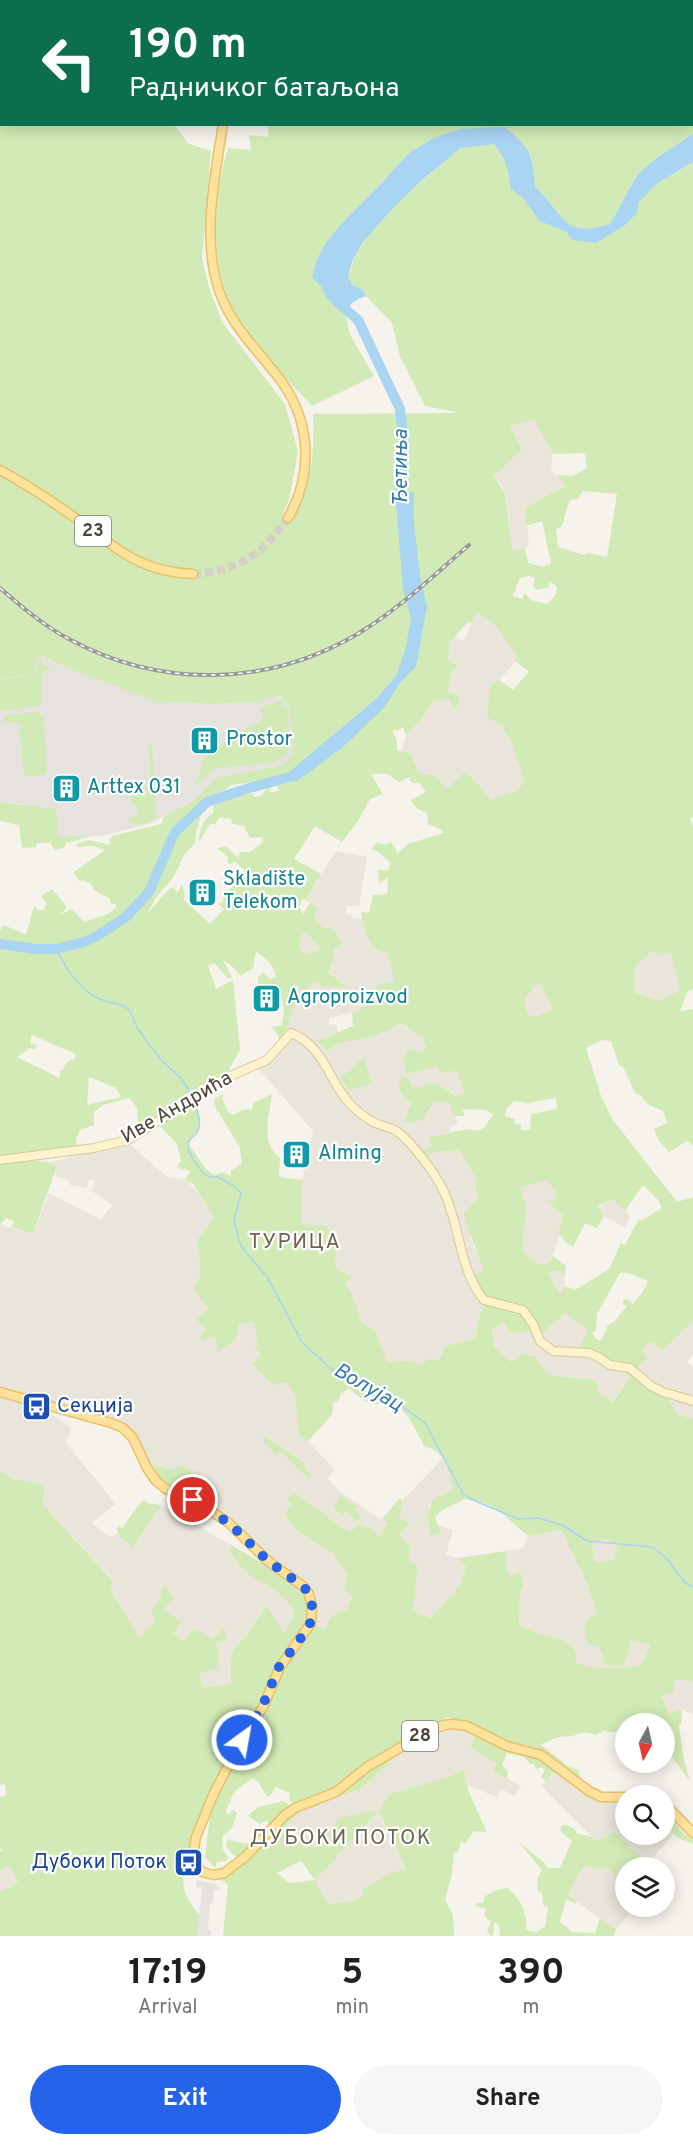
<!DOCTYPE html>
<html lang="en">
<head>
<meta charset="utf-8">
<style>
  :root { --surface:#fff; --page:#f6f6f6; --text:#202124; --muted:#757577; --accent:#2563eb }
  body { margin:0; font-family:Overpass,sans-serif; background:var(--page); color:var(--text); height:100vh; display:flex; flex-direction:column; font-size:22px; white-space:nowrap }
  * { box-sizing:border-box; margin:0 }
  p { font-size:20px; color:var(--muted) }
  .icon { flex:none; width:33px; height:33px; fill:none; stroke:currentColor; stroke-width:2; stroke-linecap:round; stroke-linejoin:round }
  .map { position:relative; height:1936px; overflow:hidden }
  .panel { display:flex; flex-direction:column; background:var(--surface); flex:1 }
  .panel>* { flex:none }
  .top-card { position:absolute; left:0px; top:0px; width:693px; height:126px; box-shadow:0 3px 15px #0003; background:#0b6e4f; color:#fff; overflow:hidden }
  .needle { width:39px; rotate:188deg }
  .tools { position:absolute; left:615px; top:1713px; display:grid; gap:12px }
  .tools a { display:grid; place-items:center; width:60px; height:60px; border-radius:50%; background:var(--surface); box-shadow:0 3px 15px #0003; font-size:30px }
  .pin { position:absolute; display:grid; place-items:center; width:51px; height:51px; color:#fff; margin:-26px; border:3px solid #fff; border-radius:50%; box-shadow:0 2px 6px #0007 }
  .me { position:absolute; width:66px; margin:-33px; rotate:32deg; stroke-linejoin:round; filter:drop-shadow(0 0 4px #0008) }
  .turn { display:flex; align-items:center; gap:21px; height:126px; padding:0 30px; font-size:27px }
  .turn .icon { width:78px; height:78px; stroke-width:2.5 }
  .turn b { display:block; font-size:42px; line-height:51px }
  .eta { display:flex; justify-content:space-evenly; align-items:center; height:102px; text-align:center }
  .eta b { font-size:36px; font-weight:700; line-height:42px }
  .primary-button { display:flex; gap:12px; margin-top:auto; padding:12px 30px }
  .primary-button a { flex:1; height:69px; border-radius:36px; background:var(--accent); color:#fff; font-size:24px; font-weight:700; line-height:69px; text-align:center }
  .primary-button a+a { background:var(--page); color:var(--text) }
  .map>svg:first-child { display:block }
</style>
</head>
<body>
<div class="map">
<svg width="693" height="1936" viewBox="0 0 693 1936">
  <rect width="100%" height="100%" fill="#f6f3ec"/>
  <path fill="#eae5da" d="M535 420 553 454 551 470 565 486 526 508 529 546 512 551 506 493 494 475 522 449 510 426Z
    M476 613 504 628V635L517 655 516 662 499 680 490 686 501 725 512 743 525 782 514 792 491 799 447 789 433 775H424L416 771 402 751 406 735 421 720 433 701 449 699 453 708 448 693 452 670 448 659 450 642 454 637 464 641Z
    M336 851 367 857 359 906H346V914L352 916 353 919 362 918 366 934 387 953 396 982 380 984 378 1004 359 1007V1011L330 1018 328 1025 336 1024 338 1032 325 1037 328 1051 336 1044 379 1035 403 1023 404 1026 417 1035 422 1037 426 1048 422 1054 428 1068 436 1067 441 1073 458 1071 466 1094 456 1096 451 1091 411 1088 401 1077V1083L398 1084 412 1104 403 1121 430 1112 434 1101H444L450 1104 458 1124 450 1127 451 1132 428 1137 431 1146 423 1150 426 1156 440 1151 459 1150 475 1177 476 1190 478 1197 464 1214 474 1248 479 1254 484 1271V1306L477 1324 476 1336 471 1340 447 1346 438 1361 421 1365 410 1361 387 1362 375 1330 364 1325 358 1317 357 1308 345 1282 352 1277 335 1267 336 1252 302 1224V1180L313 1131 259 1069 273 1058 293 1038 280 1042 285 1033 295 1004 298 992 296 988 297 985 314 981 347 987 328 972 335 958 333 955 334 947 314 916 318 908 305 900Z
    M303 933H307L321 949 303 954 299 946Z
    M650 952 672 954 680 990 658 1001 634 992 635 966Z
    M542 984 552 1009 535 1017 528 1014 524 1001 534 985Z
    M130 1144 167 1177 185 1180 201 1195 215 1217 197 1240 201 1276 208 1308 206 1330 199 1336H210L216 1339 218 1352 239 1324 254 1322 260 1356 252 1363 287 1381 295 1396 299 1435 303 1439 308 1441 335 1470 327 1478 340 1492 388 1524 380 1537 351 1532 338 1525 299 1495 287 1499 313 1543 333 1553 337 1561 347 1572 344 1589 353 1596 346 1610 332 1616 324 1631 305 1621 308 1615 307 1604 302 1594 293 1585 256 1561 262 1552 197 1500 171 1470 158 1466 150 1468 123 1423 0 1394V1225L33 1234 49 1193 101 1220 112 1205 92 1191 95 1181 88 1179 87 1188 70 1185 69 1181 55 1176 57 1166 49 1162Z
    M545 1180 557 1191 553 1202 548 1200 554 1209 565 1216 558 1231 560 1235 553 1256 550 1262 539 1266 524 1252 523 1235 527 1209 520 1188Z
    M613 1199 630 1216 626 1228 604 1216 598 1207Z
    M556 1270 565 1274 564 1286 560 1297 548 1273Z
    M565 1313 588 1330 578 1348 598 1350 630 1378 612 1402 599 1394 583 1378 549 1375 535 1356 521 1354 511 1362 494 1346 492 1329 505 1322 510 1334 523 1330 532 1331 538 1326 542 1336Z
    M693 1321V1354L687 1362 693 1367V1418L682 1417 673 1410 666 1396 640 1377 639 1366 647 1359 642 1349 651 1342 663 1350Z
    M0 1395 42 1408 71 1427 69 1438 65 1442 116 1504 92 1523 110 1537 118 1534 133 1546 161 1505 231 1545 230 1552 245 1572 284 1597 292 1607 294 1616 286 1635 266 1606 247 1634 240 1641 231 1658V1684L203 1687 199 1676 223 1628 216 1639H213L194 1628 185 1641 173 1633 182 1621 163 1610 172 1594 169 1591 162 1596 151 1612 155 1621 140 1639 110 1591 113 1580 43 1505 45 1485 14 1479 0 1472Z
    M442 1459 449 1466 453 1491 436 1499 429 1505 430 1537 440 1533 437 1525 453 1530 446 1555 458 1558 466 1567 459 1587 431 1618 413 1612 418 1566 408 1560 400 1535V1518L402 1501Z
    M561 1530 586 1581 597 1613 599 1647 604 1658 629 1652 631 1640 650 1645 641 1666 616 1668 585 1667 575 1663 573 1647 558 1638 538 1634 519 1625 520 1592 506 1569V1551L523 1548 528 1536Z
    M608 1539 617 1546 614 1560 595 1563 592 1543Z
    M674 1680 693 1681V1714L678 1709 669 1714 661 1696 674 1692Z
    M448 1728 466 1730 475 1735 470 1748 497 1764 493 1771 521 1786 514 1796 502 1789 497 1797 467 1785 464 1769 451 1776 442 1778 381 1817 406 1869 392 1872 363 1889 362 1894 352 1901 328 1904 315 1880 379 1811 314 1848 285 1826 302 1810 363 1788 398 1753 432 1734Z
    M556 1769 596 1799 625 1803 626 1834H664L665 1825 674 1834 648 1863 615 1832 596 1841 541 1786Z
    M9 1864 18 1882 0 1892V1871Z
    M583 1866 612 1870 625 1898 620 1903 629 1914 616 1930 568 1895Z"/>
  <path fill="#e6e2dd" d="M44 656 61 665 154 701 212 704 257 702 281 696 290 710 293 755 281 766 219 777 190 803 149 824 101 836 58 837 24 804 0 802V679L33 673 37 658Z"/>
  <path fill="#d2eab5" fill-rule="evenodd" d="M0 0H139L2 2V124L174 125 189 144 211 151 202 259 209 287 222 322 285 404 298 451 290 496 283 515 292 523C311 487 315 455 313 414L460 413 425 406 400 356 392 323 366 296 362 289 352 285 348 276C361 230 405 195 441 165 447 160 455 150 462 148 471 144 484 145 494 144 505 158 509 169 510 188L524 199 539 221 596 243 603 237 656 184 693 162V817L690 819 693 826V989L688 991 680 1011 693 1009V1146L687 1141 669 1152 659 1141 654 1129 667 1123 663 1111 649 1105 640 1095 635 1093 624 1068 619 1065 611 1041 602 1040 586 1048 601 1096 613 1120 677 1202 693 1197V1321L663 1350 651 1342 642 1349 647 1359 639 1366 640 1377C648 1383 657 1388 664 1395 677 1407 670 1417 693 1418V1681L674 1680V1692L661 1696 669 1714 678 1709 682 1711 681 1724 679 1725 683 1755 690 1781 665 1748 664 1724H626L625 1731 609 1732 605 1730 595 1735C585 1731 582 1732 573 1736 568 1737 563 1736 558 1737 552 1739 547 1743 540 1744L568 1766 579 1770 580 1780 542 1751 526 1745 509 1742 493 1736 471 1724 447 1717 333 1790 294 1804 289 1799 290 1793 276 1787 269 1797C261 1791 261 1782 253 1778 246 1784 238 1786 233 1795 230 1800 230 1804 226 1809V1813L231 1814 232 1810H234L237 1813 232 1828 222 1837 223 1850 228 1857 227 1861 217 1862 215 1868 205 1857 211 1808C196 1832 179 1858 184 1888 185 1897 195 1909 200 1917L197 1936H0V1892L18 1882 9 1865 0 1871V1852L2 1851 0 1848V1797L6 1795 5 1784 0 1785V1472L14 1479 45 1485 43 1505 113 1581 110 1591 140 1638 155 1621 151 1612 162 1596 160 1593 163 1587H166L174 1598 163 1610 182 1621 173 1633 185 1641 194 1628 213 1639 224 1627 227 1639 215 1644 219 1652 217 1668 201 1673 199 1676 203 1687 231 1684V1658L234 1648 247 1634 266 1606 285 1634 294 1616 292 1607 284 1597 245 1572 230 1552 231 1545C242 1550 296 1585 302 1594 308 1601 309 1613 306 1621L324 1630 332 1616 346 1610 353 1596 344 1590 347 1572 337 1561 333 1553C310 1541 299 1535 285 1514L291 1504 287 1499 293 1494 299 1495 338 1525 351 1532 359 1524 372 1529 379 1537 388 1524 382 1519 400 1498 402 1501 400 1518 408 1524 400 1535 411 1548 408 1560 418 1566 413 1611 431 1618 459 1587 466 1567 458 1558 506 1551V1569L510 1576 520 1572 524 1586 520 1592 519 1625 538 1634 558 1638 573 1647 576 1656 575 1663C595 1670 620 1668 641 1666L650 1645 631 1640 629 1652 623 1665 608 1666 603 1663 604 1657 599 1647 588 1645C584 1628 580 1623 597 1613L586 1581 561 1530 528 1536 497 1509 483 1503 465 1499 442 1510 435 1517 440 1533 430 1537C427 1513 425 1497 453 1491 450 1473 446 1450 425 1447L409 1418 394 1402C372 1406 365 1404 349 1388L341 1394 338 1402H333L332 1406 334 1407 331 1416 308 1441 303 1439 299 1435 295 1396 287 1382 273 1385 252 1363 260 1356V1352L254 1348 258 1344 254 1322 239 1324 235 1341 217 1352 216 1339 210 1336 204 1341 199 1337 206 1330 196 1319 208 1308 194 1288 201 1275 197 1240 214 1217 193 1184 185 1180 190 1172 185 1168 181 1170 177 1166 181 1161 177 1144 158 1124 206 1093 208 1095 196 1104C202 1123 201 1129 188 1143L206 1169 215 1176 221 1172 231 1176V1171L242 1163 240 1148 216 1108 214 1102 215 1098 224 1094 222 1098 228 1112 234 1115 242 1110 252 1109 253 1103 272 1094C269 1117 260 1142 280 1158L279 1177 302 1180V1224L327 1226 336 1252 335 1267 352 1277 345 1283C349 1290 353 1297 356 1305 362 1320 357 1323 375 1330L387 1362 410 1361 421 1365 429 1359 438 1361 446 1346 471 1340 476 1336 477 1324 484 1306 478 1297 471 1276 484 1271C478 1251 468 1233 464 1214L478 1197 476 1190 475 1177 459 1150 440 1151 426 1156 423 1150 431 1146 428 1137 469 1129 478 1131 485 1127 493 1114 485 1110 463 1109 464 1116H453L450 1104 444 1101H434C427 1117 421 1126 403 1121L412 1104C404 1098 400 1094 398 1084L401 1083V1076L409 1079 412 1088 436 1083 456 1096 465 1093 457 1071 441 1073 436 1067 406 1074 404 1057 408 1050H414L421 1053 426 1048 422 1037 417 1035 402 1023 379 1035 336 1044 328 1051 317 1041 353 1026 352 1013 358 1011 359 1007 378 1004 375 988 380 984 395 982 387 953 374 949 366 934 361 912 369 913 373 895 387 894 388 877 379 884 378 870H388L391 863 379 852 371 849 377 842 385 845 391 842 398 853 408 844 443 833 442 830 428 824 427 813 416 808 411 800 426 792 419 783H412L409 777 399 782 387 774H371L383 794 370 799 358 821 342 842 315 826 294 859 321 874 305 900 302 899 299 907 303 914 310 903 318 908 314 917 323 928 333 929 342 944 338 948 334 947 333 955 335 957 328 972 348 988 322 986 314 981 306 992 297 985 296 988 298 992C294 1009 289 1027 280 1042L278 1035 271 1026 273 1027 282 1025C287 997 282 994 258 984V977L263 972 270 979 276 977C272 964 268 959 256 952L253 968 240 976 232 966 223 960 232 977 229 979 214 963 208 966 216 989 233 980 240 1050 226 1075 139 1130 137 1108 130 1098 103 1105 94 1112V1125L80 1130 76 1139 78 1147 25 1160 49 1162 57 1166 33 1234 11 1227 14 1221 6 1218 0 1225V931L4 925 26 935 34 906 39 911 43 910 47 904 41 896 52 889 67 907 60 915 72 909 84 922 108 914 116 908 115 904H111L109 898 95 891 91 884 83 880 80 882 74 872 105 850 94 846 76 847 77 844 89 840 110 845 109 840 112 836 161 824 164 816 190 803 219 777 281 766 293 755 290 710 281 696 257 702 212 704 154 701 61 665 44 656 37 658 34 673 0 679ZM534 420 553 454 585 453 587 468 573 476 556 475 565 486 525 508 526 526 542 521 551 563 543 567 528 563 525 548 512 550 505 493 494 476 522 449 510 426ZM582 491 617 494 607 557 589 553 584 555 558 547 556 530 562 526 569 501 579 498ZM529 576 535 578 533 586 537 590 549 587V581L557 586C557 595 554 598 547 604L531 600 525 593 522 599 513 596 520 578ZM476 613 492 621 517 655 516 662 529 671 513 690 499 680 490 686 487 717 501 725 512 743 525 782 514 792 491 799 466 771 447 789 433 775H424L417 771 416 765 409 753 397 750V741L392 731 403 728 406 735 421 720 433 701 449 699 453 709H456L460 697 448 692 452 670 457 665 448 659 450 642 468 622 473 623ZM273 779 279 791 269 792 273 785 268 787 261 796 254 797 253 793 228 799 213 806V813C202 820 199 830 199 842L210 824H215L220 817 231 819 232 824 244 826 250 838 262 837 263 842 250 852H241L237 857 226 846 217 848 228 857 227 862 231 864 235 861 244 870 241 876 236 874 234 886 224 893 223 902 218 904 224 909 210 924 183 899 185 896 182 885 177 893 173 887 169 889 147 914 157 896 173 878 183 857 195 843 197 828 203 810 231 785ZM303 933H307L319 947V950L303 954 299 946ZM650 952 671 954 680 990 658 1001 634 992 635 966ZM541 984 552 1009 535 1017 528 1014 524 1001 534 986ZM32 1035 76 1054 75 1059 68 1061 63 1070 60 1071V1078L17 1057 30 1048 35 1050 37 1045 30 1043ZM89 1077 116 1088 121 1097 87 1105ZM556 1098 557 1109 531 1114 530 1130H521V1125L514 1123 515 1119 505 1116 506 1109 514 1101 528 1103ZM545 1180 557 1191 553 1202 547 1199 554 1209 564 1216 558 1232 565 1242 573 1247 585 1223 597 1228 604 1216 598 1206 613 1199 625 1211 643 1185 659 1201 662 1208 642 1220H638L625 1245 621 1243 609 1269 575 1290 564 1286 560 1296 548 1273 556 1270 565 1274 566 1266 553 1256 550 1262 539 1265 524 1252 523 1235 527 1208 520 1188ZM620 1273H628L648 1281 642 1293 633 1304 627 1299 622 1301 623 1304 627 1306 614 1322 608 1325 601 1340H597L592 1333 596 1330 597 1314ZM565 1313 588 1330 578 1348 598 1351 630 1378 613 1402 599 1394 596 1380 549 1375 535 1356 521 1354 511 1362 494 1346 492 1329 505 1322 510 1334C520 1331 530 1332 538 1327L541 1336ZM608 1539 617 1546 614 1560 595 1563 592 1543Z
    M641 0H693V134L655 159 637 175 610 224C560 239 565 213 535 187 534 153 531 149 504 127L436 137 410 152 377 188 343 222 320 285 327 298 346 315 350 335 374 376 312 406C287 379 258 350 238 318 209 270 212 200 228 148L251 150 249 135 269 137 268 125 692 124V2L639 1Z
    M40 660 45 667 55 665C31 675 47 689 39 706L0 711V680L34 674Z
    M280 700 288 710 289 748 287 754 283 758 270 763 216 768 194 787 206 756 238 733 264 719 260 709Z
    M37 712 43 717 47 771 44 775 24 776 19 722H4L3 719 7 715Z
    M152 743 156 817 150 822 134 825 128 818 138 816 136 805 132 804 131 789 151 787 148 744Z
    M0 802 56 809 58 836H92L66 843 64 848 54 850 51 843H37L36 847 22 848 19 825 0 821Z
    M364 1058 372 1084 349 1090 341 1079 342 1075C355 1071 353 1063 364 1058Z
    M266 1436 301 1461 312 1477 304 1475 281 1451 276 1455 262 1439Z
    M182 1465 211 1486 209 1497 197 1500 162 1480 150 1468 158 1466 171 1470Z
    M341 1496 358 1507 355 1510 361 1515 358 1522 346 1512 341 1516 333 1505Z
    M145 1500 147 1503 161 1505 133 1547 118 1534 117 1528 119 1526 122 1528 141 1502Z
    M475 1735 501 1747 532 1753 556 1769 546 1781 541 1777 545 1770 541 1767 536 1769 534 1764H530L524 1757 507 1753 502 1765 508 1771 507 1779 492 1771 497 1764 470 1748Z
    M398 1753 363 1788 302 1810 285 1826 315 1848 341 1817 379 1810 390 1794 451 1776 464 1769 468 1790 487 1832 474 1831 465 1844 461 1841 458 1853 454 1852 452 1874 445 1899 453 1915 454 1936H223L228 1885 219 1879 264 1844 270 1846 275 1833 293 1813 334 1797 378 1763ZM379 1811 406 1869 392 1872 363 1889 362 1895 352 1901 328 1904 315 1880ZM301 1861 315 1880 289 1883 277 1873Z
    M284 1801 291 1806 267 1829 268 1820 260 1824 248 1816 258 1807Z
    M664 1811 684 1834 693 1839V1844L678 1838 665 1825Z
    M562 1825H567L575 1829 576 1833 592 1837 596 1841 615 1832 648 1863 643 1867 626 1868 625 1898 612 1870 583 1866 568 1895 577 1901 575 1904 566 1899 560 1922 572 1932 595 1933 600 1918 616 1930 614 1936H500L499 1925 494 1922 493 1936H491L487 1931 491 1922 484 1916 486 1909 475 1906 477 1903H483L485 1896 497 1890 507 1888C520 1897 528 1914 526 1930L536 1932 545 1927 548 1907 543 1905 542 1893 537 1890 538 1878 542 1870 518 1841 541 1860 548 1868H560L572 1841 560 1831Z
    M228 1838 232 1841 253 1844 240 1858 233 1855 226 1846Z"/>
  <path fill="#e5e3e0" d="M196 1880 217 1884V1887H220V1890H214L213 1903H210L208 1929 211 1930V1936H197L202 1888 197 1887Z"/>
  <path fill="#a9d4f2" d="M505 127C531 149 533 153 535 187 565 213 560 239 610 224L637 175 655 159 693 134V162L656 184 638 203 637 213 624 226 596 243 572 240 567 232 539 221 524 199 510 188C509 169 505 158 494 144L461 148 421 181 393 208 363 242 352 262 348 276 352 285 362 289 366 296C356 299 348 304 346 315L327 298 320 285 312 277 316 261 325 244 343 222 377 188 410 152 436 137 461 129Z
    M414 492V525L420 574 427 607 416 667 400 683 384 708 343 747 296 782 288 773 376 699 396 676 405 651 411 619 403 589 397 515 400 493Z"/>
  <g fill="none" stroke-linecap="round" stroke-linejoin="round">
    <path stroke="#a9d4f2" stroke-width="1.5" d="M56 949C66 968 80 992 102 1000 111 1004 120 1002 128 1009 133 1014 134 1024 139 1030 145 1038 151 1048 158 1056 169 1069 185 1079 191 1095
      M194 1102C198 1112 203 1123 196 1134 192 1138 188 1139 188 1145 187 1152 201 1172 207 1176 211 1178 213 1177 216 1176L231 1184 241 1193 234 1221 241 1246 267 1277 302 1342 329 1367 356 1384 393 1400 425 1423 463 1494 475 1501 519 1519 539 1518 562 1525 587 1541 652 1547 666 1558 685 1583 693 1587"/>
    <path stroke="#a9d4f2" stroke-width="10" d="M336 301 358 320 400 409 404 443 400 506
      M0 944 36 949H56L84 942 97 936 126 917 149 892 175 832 207 802 246 789 293 776 301 770"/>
    <path stroke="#d4d0c8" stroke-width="8" stroke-dasharray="8 4" stroke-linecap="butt" d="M193 574C238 571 262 555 288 518"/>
    <defs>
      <path id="secondary" d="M0 1160 94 1148 128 1140 226 1078 267 1060 291 1033C326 1047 328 1082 351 1105 357 1111 366 1118 373 1122 381 1126 391 1127 398 1132 413 1144 435 1173 443 1190 461 1226 458 1268 484 1300L523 1310 533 1324 540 1341 553 1351 589 1353 600 1358 610 1365 630 1368 651 1386 663 1392 693 1401"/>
      <path id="primary" d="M241 2V0
        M223 124C215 177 202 235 218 287 229 324 256 348 279 378 311 420 314 473 288 518
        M0 470C26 484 50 500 74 517 116 548 139 572 193 574
        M0 1392 111 1423 123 1428 133 1438 147 1468 156 1481 166 1489 199 1503 229 1523 268 1561 304 1587 309 1594 312 1606 311 1623 280 1667 263 1707 237 1749 214 1793 196 1837 193 1855 197 1865 202 1872 214 1875 224 1873 245 1857 284 1816 295 1808 336 1792 367 1767 427 1732 444 1725 453 1724 467 1726 507 1746 541 1755 589 1791 601 1797H626
        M664 1803 693 1833"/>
    </defs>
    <use href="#secondary" stroke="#d6c79b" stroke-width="10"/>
    <use href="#primary" stroke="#e6c16a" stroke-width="11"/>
    <use href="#secondary" stroke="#fff3cd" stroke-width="8"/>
    <use href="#primary" stroke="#ffe39c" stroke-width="8"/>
    <defs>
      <path id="rail" d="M0 588C22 607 44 626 69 639 161 689 269 687 359 633 399 609 434 575 469 545"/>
    </defs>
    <use href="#rail" stroke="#9a9a9a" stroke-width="4"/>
    <use href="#rail" stroke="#fff" stroke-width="1.5" stroke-dasharray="4.5" stroke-linecap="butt"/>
  </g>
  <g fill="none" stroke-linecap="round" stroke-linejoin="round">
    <path stroke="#2563eb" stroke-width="10" stroke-dasharray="0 18" d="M193 1500 229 1523 268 1561 304 1587 309 1594 312 1606V1616L309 1627 279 1667 262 1707 242 1740"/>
  </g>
  <defs>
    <symbol id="building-square" viewBox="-11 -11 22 22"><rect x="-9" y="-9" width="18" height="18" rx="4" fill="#0f9aa8" stroke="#fff"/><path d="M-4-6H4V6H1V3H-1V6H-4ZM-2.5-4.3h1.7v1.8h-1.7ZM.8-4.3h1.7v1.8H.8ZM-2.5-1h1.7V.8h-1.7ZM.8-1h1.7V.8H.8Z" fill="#fff"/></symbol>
    <symbol id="bus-square" viewBox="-11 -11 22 22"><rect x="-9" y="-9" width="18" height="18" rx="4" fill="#1a4fb4" stroke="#fff"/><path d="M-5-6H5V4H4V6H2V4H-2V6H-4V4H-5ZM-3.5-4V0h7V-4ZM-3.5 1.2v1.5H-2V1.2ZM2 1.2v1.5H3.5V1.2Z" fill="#fff"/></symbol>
  </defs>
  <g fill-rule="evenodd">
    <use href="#building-square" x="188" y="724" width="33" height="33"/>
    <use href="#building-square" x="50" y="772" width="33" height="33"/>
    <use href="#building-square" x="186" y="876" width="33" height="33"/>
    <use href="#building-square" x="250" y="982" width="33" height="33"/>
    <use href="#building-square" x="280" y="1138" width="33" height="33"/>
    <use href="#bus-square" x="20" y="1390" width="33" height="33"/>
    <use href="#bus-square" x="172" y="1846" width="33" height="33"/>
  </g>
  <g text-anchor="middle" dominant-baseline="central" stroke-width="4.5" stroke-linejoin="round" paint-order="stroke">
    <g fill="#fff" stroke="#817c74" stroke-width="1.5">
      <rect x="75" y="516" width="36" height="30" rx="4.5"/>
      <rect x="402" y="1721" width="36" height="30" rx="4.5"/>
    </g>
    <g font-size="18" font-weight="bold" fill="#4b4439">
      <text x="93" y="531">23</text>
      <text x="420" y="1736">28</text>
    </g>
    <g font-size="20" fill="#0d838f" stroke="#fff" text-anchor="start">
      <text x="226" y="740">Prostor</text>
      <text x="87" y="788">Arttex 031</text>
      <text x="223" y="880">Skladište<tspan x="223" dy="23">Telekom</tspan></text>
      <text x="287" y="998">Agroproizvod</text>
      <text x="318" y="1154">Alming</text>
    </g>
    <g font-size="20" fill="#4b4439" stroke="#fff">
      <text transform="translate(177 1108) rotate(-30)">Иве Андрића</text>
    </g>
    <g font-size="20" fill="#164399" stroke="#fff" text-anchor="start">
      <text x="57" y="1407">Секција</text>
      <text x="167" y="1863" text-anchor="end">Дубоки Поток</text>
    </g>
    <g font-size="21" font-style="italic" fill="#2e7ab2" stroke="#fff">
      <text transform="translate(401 468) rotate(-90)">Ђетиња</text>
      <text transform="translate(368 1388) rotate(30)">Волујац</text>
    </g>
    <g font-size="21" letter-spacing="1.5" fill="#6e6250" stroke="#fff">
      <text x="295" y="1242">ТУРИЦА</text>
      <text x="341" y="1838">ДУБОКИ ПОТОК</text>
    </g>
  </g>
</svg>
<div class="tools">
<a><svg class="needle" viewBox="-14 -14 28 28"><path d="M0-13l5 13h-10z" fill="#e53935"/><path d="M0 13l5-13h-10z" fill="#757577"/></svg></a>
<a><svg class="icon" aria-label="search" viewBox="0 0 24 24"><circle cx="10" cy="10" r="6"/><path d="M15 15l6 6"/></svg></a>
<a><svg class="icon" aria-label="layers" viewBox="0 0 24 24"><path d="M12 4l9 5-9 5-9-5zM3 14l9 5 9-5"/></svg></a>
</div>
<div class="pin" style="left:193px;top:1500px;background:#d93025"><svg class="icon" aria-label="arrive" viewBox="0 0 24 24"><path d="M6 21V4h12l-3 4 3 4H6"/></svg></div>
<svg class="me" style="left:242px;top:1740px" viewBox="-20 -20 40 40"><circle r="17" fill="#2563eb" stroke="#fff" stroke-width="3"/><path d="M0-11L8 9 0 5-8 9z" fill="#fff"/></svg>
<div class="top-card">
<div class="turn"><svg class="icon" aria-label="left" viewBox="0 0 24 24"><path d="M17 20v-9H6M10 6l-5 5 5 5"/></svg><div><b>190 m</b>Радничког батаљона</div></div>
</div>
</div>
<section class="panel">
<div class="eta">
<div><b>17:19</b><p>Arrival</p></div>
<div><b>5</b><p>min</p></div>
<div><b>390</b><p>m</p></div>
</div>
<div class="primary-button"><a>Exit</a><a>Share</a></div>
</section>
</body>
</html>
